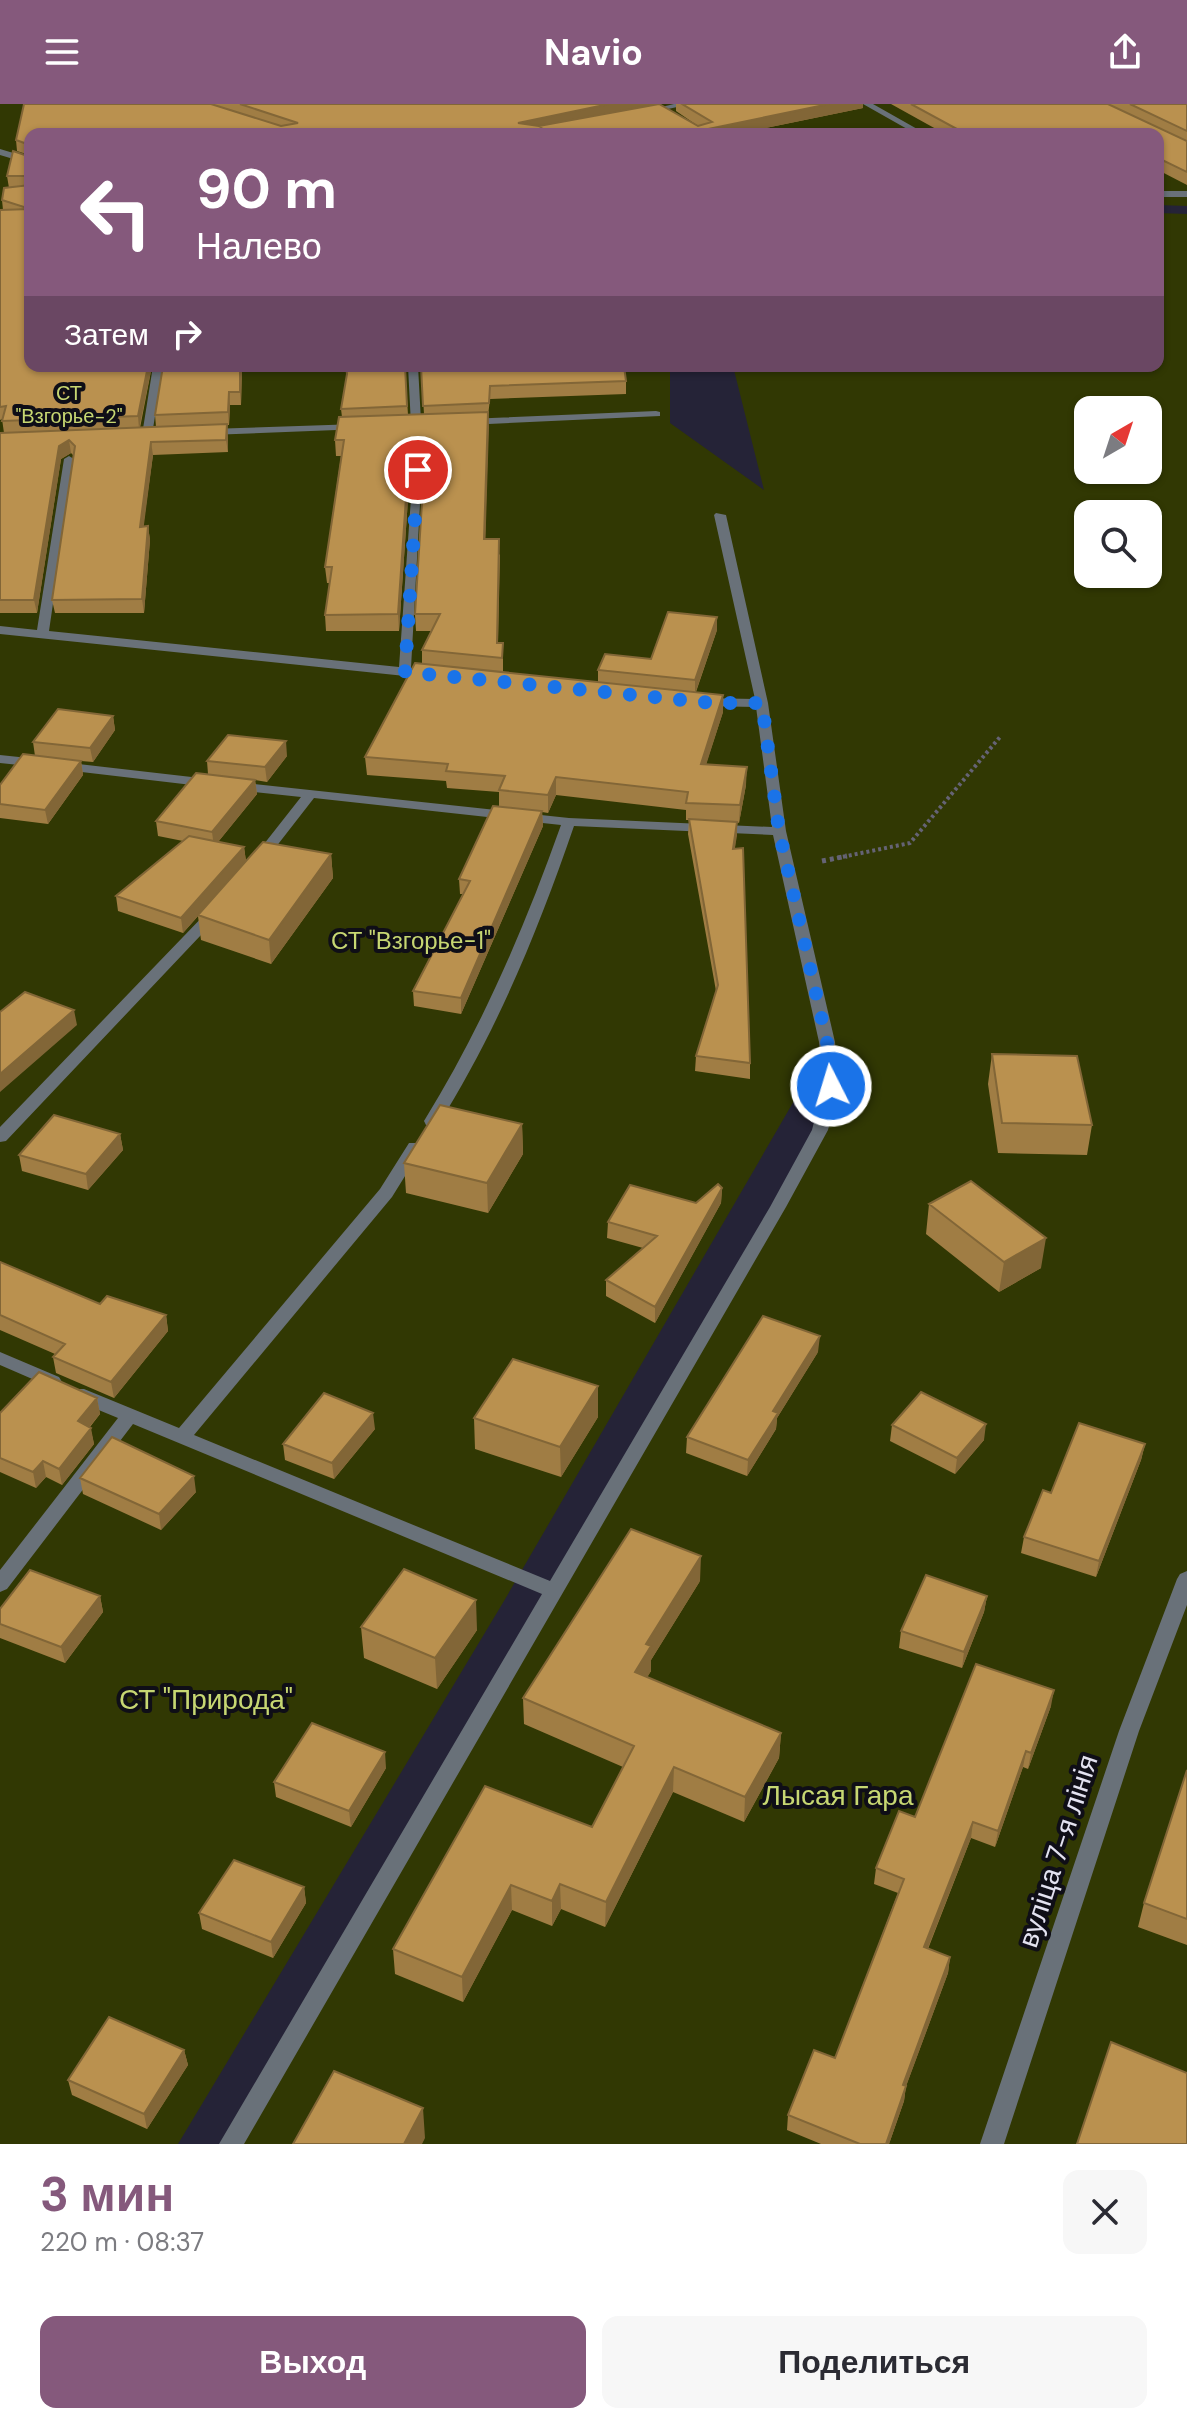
<!DOCTYPE html>
<html lang="ru">
<head>
<meta charset="utf-8">
<style>
  :root { --surface:#fff; --page:#f7f7f7; --text:#2b2b33; --muted:#7c7c81; --accent:#85597c }
  body { margin:0; font-family:"DM Sans",sans-serif; background:var(--page); color:var(--text); height:100vh; display:flex; flex-direction:column; font-size:30px; white-space:nowrap }
  * { box-sizing:border-box; margin:0 }
  p { font-size:26px; color:var(--muted) }
  .icon { flex:none; width:44px; height:44px; fill:none; stroke:currentColor; stroke-width:2; stroke-linecap:round; stroke-linejoin:round }
  .map { position:relative; height:2040px; overflow:hidden }
  .drawer { display:flex; flex-direction:column; background:var(--surface); flex:1 }
  .drawer>* { flex:none }
  .guide { position:absolute; left:24px; top:24px; width:1140px; height:244px; border-radius:16px; box-shadow:0 2px 6px #0004; background:#85597c; color:#fff; overflow:hidden }
  .needle { width:52px; rotate:39deg }
  .fabs { position:absolute; left:1074px; top:292px; display:grid; gap:16px }
  .fabs a { display:grid; place-items:center; width:88px; height:88px; border-radius:16px; background:var(--surface); box-shadow:0 2px 6px #0004; font-size:40px }
  .pin { position:absolute; display:grid; place-items:center; width:68px; height:68px; color:#fff; margin:-34px; border:4px solid #fff; border-radius:50%; box-shadow:0 2px 8px #0007 }
  .me { position:absolute; width:88px; margin:-44px; rotate:355deg; stroke-linejoin:round; filter:drop-shadow(0 0 6px #0008) }
  .turn { display:flex; align-items:center; gap:28px; height:168px; padding:0 40px; font-size:36px }
  .turn .icon { width:104px; height:104px; stroke-width:2.5 }
  .turn b { display:block; font-size:56px; line-height:68px }
  .then { display:flex; align-items:center; height:76px; padding:0 40px; background:#0003; gap:16px; font-size:30px }
  .round { display:grid; place-items:center; flex:none; width:84px; height:84px; border-radius:16px; background:var(--page) }
  .head { display:flex; align-items:center; justify-content:space-between; height:136px; padding:0 40px }
  h1 { font-size:48px; font-weight:700; line-height:60px; color:var(--accent) }
  .action { display:flex; gap:16px; margin-top:auto; padding:16px 40px }
  .action a { flex:1; height:92px; border-radius:16px; background:var(--accent); color:#fff; font-size:32px; font-weight:700; line-height:92px; text-align:center }
  .action a+a { background:var(--page); color:var(--text) }
  header { display:flex; justify-content:space-between; align-items:center; height:104px; padding:0 40px; background:var(--accent); color:#fff; font-size:36px; font-weight:700 }
  .map>svg:first-child { display:block }
</style>
</head>
<body>
<header><svg class="icon" aria-label="menu" viewBox="0 0 24 24"><path d="M4 6h16M4 12h16M4 18h16"/></svg>Navio<svg class="icon" aria-label="share" viewBox="0 0 24 24"><path d="M12 15V3M7 8l5-5 5 5M5 13v7h14v-7"/></svg></header>
<div class="map">
<svg width="1187" height="2040" viewBox="0 0 1187 2040">
  <rect width="100%" height="100%" fill="#252337"/>
  <path fill="#313803" fill-rule="evenodd" d="M0 0H1187V102L1158 101V30H30V262H670V319L764 386 733 262H1158V109L1187 110V2040H236L820 1026 827 940 504 1497 178 2040H0ZM1088 306H1148V366H1088ZM1088 410H1148V470H1088Z"/>
  <g fill="none" stroke-linecap="round" stroke-linejoin="round">
    <path stroke="#656375" stroke-width="4" stroke-dasharray="3 3" stroke-linecap="butt" d="M837 754 910 739 1000 633"/>
    <path stroke="#656375" stroke-width="5" stroke-dasharray="4 4" stroke-linecap="butt" d="M822 757 847 752"/>
    <path fill="#697179" fill-rule="evenodd" d="M674 0H691L645 10 641 8Z
      M863 0H873L926 30H916Z
      M0 45 30 54V60L0 51Z
      M1158 87H1187V93H1158Z
      M153 262H163L152 331 147 334 142 331Z
      M408 262H418L421 317 432 318V322L416 324 411 321Z
      M656 307 660 308V312L467 321 462 318 467 315Z
      M358 320 362 321V325L209 331 204 328 209 325Z
      M69 352 74 355 49 527 399 563 413 366 422 364 411 564 432 566 438 570 432 574 405 572 0 530V522L37 526 64 355Z
      M716 409 726 411 768 599 786 727 835 938 839 982 828 1026 786 1103 244 2040H219L542 1490 133 1320 7 1485 0 1488V1466L118 1314 72 1295 69 1290 72 1285H84L179 1324 380 1085 409 1039H421L423 1043 392 1093 194 1331 550 1477 770 1103 812 1026 823 982 819 938 773 731 574 722C538 827 497 927 438 1021H426L424 1017C482 923 524 825 561 721L314 694 265 757 260 758 253 754 301 693 236 686 229 682 236 678 569 714 772 723 756 603 702 602 696 598 702 594 755 595 714 411Z
      M0 651 38 655 45 659 38 663 0 659Z
      M61 658 209 675 216 679 209 683 56 665V659Z
      M214 805 221 809 219 812 6 1037 0 1038V1023L209 806Z
      M0 1248 59 1273 62 1278 59 1283 53 1284 0 1261Z"/>
    <path fill="#697179" fill-rule="evenodd" d="M1187 1467V1501L1139 1627 1004 2040H980L1119 1627 1177 1475 1180 1470Z"/>
  </g>
  <path fill="#a07d44" d="M24 0H660H658L698 22 676 7V0H863V4L737 30H30V262H152L140 324 156 323 155 311 242 262 241 301H230L229 321H227L228 348 153 351 143 423 148 422 150 436 144 509H55L52 496 74 352 71 349 61 355 37 509H0V329H4L2 315 0 316V106H3L2 96 9 84 7 72 29 51 17 47 16 36Z
    M891 0H1187V81L1158 66V30H945Z
    M405 262 408 311 424 310 421 262 626 277V290L490 295 488 312 485 435 500 451 498 539H503V568L598 578V566L651 555 717 526 696 588 723 608 706 660 746 681 739 719 737 718 735 744 750 959V975L695 967 696 952 716 887 688 730 689 716H686V706L556 691 548 709 542 708 543 722 461 910 414 902 413 887 463 790H460L459 775 499 703V688L447 684 446 677 367 671 365 653 422 560V546L432 527H416L415 510 424 365 420 360 410 366 399 527H326L325 511 330 479H327L325 463 341 352H336L335 336 342 313 341 305Z
    M113 612 115 626 93 658 81 657 83 671 48 720 0 714V681L35 652 33 638Z
    M287 652 267 678 255 676 257 690 218 738 244 743 246 757 331 750 333 774 271 860 201 836 198 812 183 829 118 807 116 792 183 737 158 732 156 717 208 670 207 657Z
    M992 950 1092 1021 1087 1051 998 1049 988 980Z
    M522 1020 523 1050 488 1109 406 1089 404 1059Z
    M120 1030 123 1046 88 1086 22 1067 19 1051Z
    M722 1084 721 1099 655 1219 606 1192V1176L643 1144 607 1134 608 1118 696 1099Z
    M929 1100 1041 1164 999 1188 926 1130Z
    M0 1158 100 1200 166 1211 168 1227 114 1294 56 1269 53 1253 55 1250 0 1226Z
    M818 1248 777 1314 776 1325 747 1372 686 1349 687 1333Z
    M598 1282V1313L561 1373 475 1345 474 1314Z
    M97 1294 100 1310 90 1323 94 1340 62 1381 46 1373 36 1384 0 1368V1309Z
    M892 1321 984 1336 955 1370 890 1337Z
    M375 1325 334 1375 285 1356 283 1340Z
    M1145 1340 1141 1356 1096 1473 1021 1449 1024 1433 1051 1389Z
    M80 1374 196 1388 161 1426 83 1390Z
    M700 1477 651 1556V1567L647 1573 781 1629 779 1654 744 1718 673 1688 605 1823 561 1805 552 1822 512 1806 463 1898 395 1870 393 1845 592 1723 623 1663 524 1620 523 1594Z
    M100 1492 103 1508 65 1559 0 1534V1505Z
    M987 1492 984 1508 962 1564 899 1544 901 1527Z
    M361 1523 477 1526 437 1585 364 1554Z
    M1051 1602 1028 1665 1023 1663 995 1743 971 1734 928 1845 950 1853 948 1869 906 1982 904 1997 889 2040H821L787 2026 788 2011 835 1954 898 1789 874 1780 876 1764 915 1713Z
    M386 1664 351 1723 276 1693 274 1678Z
    M1187 1666V1841L1138 1823 1144 1799Z
    M304 1783 306 1799 273 1854 202 1825 199 1809Z
    M184 1946 188 1961 147 2025 72 1991 68 1976Z"/>
  <path fill="#826637" d="M609 0H660L544 25 541 24V30H526L518 19Z
    M829 0H863V4L737 30H684Z
    M148 262H152L139 325 138 312Z
    M240 262H242L241 301 240 288Z
    M229 288 230 301 229 321 228 308Z
    M488 308 489 323 485 451 484 435Z
    M227 320 228 333V348L226 336Z
    M69 336 71 349 61 355 37 509 34 496 59 342Z
    M151 338 153 351 142 436 140 423Z
    M419 345 420 360 410 366 399 527 398 510 409 350Z
    M148 422 150 436 144 509 142 495Z
    M717 513V526L695 590V576Z
    M723 591V608L701 677V660Z
    M113 612 115 626 93 658 90 644Z
    M286 637 287 652 267 678 265 663Z
    M81 657 83 671 48 720 45 706Z
    M747 663 746 681 739 719 740 701Z
    M556 673V691L548 709V691Z
    M255 676 257 690 214 743 212 728Z
    M542 707 543 722 461 910V894Z
    M737 718V732L732 759 733 745Z
    M244 743 246 758 183 829 181 814Z
    M331 750 333 774 271 860 269 836Z
    M74 906 77 921 0 988V970Z
    M522 1020 523 1050 488 1109 487 1079Z
    M120 1030 123 1046 88 1086 86 1070Z
    M722 1084 721 1099 655 1219V1203Z
    M1046 1134 1041 1164 999 1188 1004 1158Z
    M166 1211 168 1227 114 1294 111 1278Z
    M820 1232 818 1248 777 1314 776 1325 747 1372 748 1356 773 1307Z
    M598 1282V1313L561 1373 560 1343Z
    M97 1294 100 1310 81 1333 78 1317Z
    M373 1309 375 1325 334 1375 332 1359Z
    M986 1320 984 1336 955 1370 957 1354Z
    M91 1324 94 1340 62 1381 59 1365Z
    M1145 1340 1141 1356 1096 1473 1099 1457Z
    M43 1357 46 1373 36 1384 33 1368Z
    M194 1372 196 1388 161 1426 159 1410Z
    M701 1452 700 1477 651 1556V1567L635 1594V1568L646 1540Z
    M100 1492 103 1508 65 1559 61 1543Z
    M987 1492 984 1508 962 1564 964 1548Z
    M476 1496 477 1526 437 1585 435 1554Z
    M1054 1586 1051 1602 1028 1665 1031 1649Z
    M781 1629 779 1654 744 1718 745 1693Z
    M1026 1647 1023 1663 995 1743 998 1727Z
    M385 1648 386 1664 351 1723 349 1707Z
    M674 1663 673 1688 605 1823 606 1798Z
    M973 1718 971 1734 922 1859 924 1843Z
    M560 1780 561 1805 552 1822V1797Z
    M511 1781 512 1806 463 1898 462 1873Z
    M304 1783 306 1799 273 1854 271 1838Z
    M950 1853 948 1869 901 1996 903 1981Z
    M184 1946 188 1961 147 2025 144 2010Z
    M906 1982 904 1997 889 2040H886Z
    M423 2004 425 2034 422 2040H404Z"/>
  <path fill="#ba914f" stroke="#826637" stroke-width="2" d="M24 0H211L281 22 298 19 240 0H609L518 19 539 22 659 0 698 22 712 18 682 0H829L684 30H645L638 27 625 30H554L541 24 526 30H30V41L16 36Z
    M911 0H1108L1187 37V68L1158 54V30H966Z
    M1130 0H1187V27Z
    M13 47 28 52 30 50V77L28 72H7Z
    M30 81V105L2 96 4 84Z
    M30 105V262H148L138 312 2 317 6 302 0 303V106Z
    M163 262H240V288H229L228 308 155 311Z
    M346 262H405L407 302 341 305 347 270Z
    M421 262H624L626 277 490 282 489 299 423 302Z
    M488 308 484 435H499L497 539H503L502 554 422 546 440 510H415L425 351 419 345 409 350 398 510 325 511 332 463H325L344 336H335L339 313Z
    M227 320 226 336 151 338 140 423 148 422 142 495 52 496 75 342 69 336 59 342 34 496H0V329Z
    M668 508 717 513 695 576 598 566 605 550 651 555Z
    M415 559 723 591 701 660 747 663 740 701 686 699 688 688 556 673 548 691 499 686 505 672 446 667 448 660 365 653Z
    M58 605 113 612 90 644 33 638Z
    M228 631 286 637 265 663 207 657Z
    M23 650 81 657 45 706 0 700V681Z
    M196 669 255 676 212 728 156 717Z
    M493 702 542 707 461 894 413 887 470 777 459 775Z
    M689 715 737 718 733 745 743 744 750 959 696 952 718 881Z
    M189 732 244 743 181 814 116 792Z
    M263 738 331 750 269 836 198 811Z
    M25 888 74 906 0 970V908Z
    M992 950 1077 952 1092 1021 1002 1019Z
    M440 1001 522 1020 487 1079 404 1059Z
    M54 1011 120 1030 86 1070 19 1051Z
    M971 1077 1046 1134 1004 1158 929 1100Z
    M718 1080 722 1084 655 1203 606 1176 657 1132 608 1118 630 1081 696 1099Z
    M0 1158 100 1200 107 1192 166 1211 111 1278 53 1253 65 1240 0 1211Z
    M763 1212 820 1232 773 1307 778 1309 748 1356 687 1333Z
    M513 1255 598 1282 560 1343 474 1314Z
    M39 1268 97 1294 78 1317 91 1324 59 1365 43 1357 33 1368 0 1354V1309Z
    M921 1288 986 1320 957 1354 892 1321Z
    M324 1289 373 1309 332 1359 283 1340Z
    M1079 1319 1145 1340 1099 1457 1024 1433 1043 1386 1051 1389Z
    M112 1333 194 1372 159 1410 80 1374Z
    M631 1425 701 1452 646 1540 651 1542 635 1568 781 1629 745 1693 674 1663 606 1798 560 1780 552 1797 511 1781 462 1873 393 1845 485 1682 592 1723 634 1642 523 1594Z
    M404 1465 476 1496 435 1554 361 1523Z
    M30 1466 100 1492 61 1543 0 1520V1505Z
    M926 1471 987 1492 964 1548 901 1527Z
    M976 1560 1054 1586 1031 1649 1026 1647 998 1727 973 1718 924 1843 950 1853 903 1981 906 1982 886 2040H860L788 2011 814 1946 835 1954 904 1775 876 1764 899 1707 915 1713Z
    M312 1619 385 1648 349 1707 274 1678Z
    M1187 1666V1815L1144 1799Z
    M234 1756 304 1783 271 1838 199 1809Z
    M109 1913 184 1946 144 2010 68 1976Z
    M1111 1938 1187 1969V2040H1077Z
    M334 1967 423 2004 404 2040H293Z"/>
  <g fill="none" stroke-linecap="round" stroke-linejoin="round">
    <path stroke="#1a73e8" stroke-width="14" stroke-dasharray="0 25.2" d="M418 366 405 568 713 599H762L779 727 827 938 831 982"/>
  </g>
  <g text-anchor="middle" dominant-baseline="central" stroke-width="8" stroke-linejoin="round" paint-order="stroke">
    <g font-size="20" fill="#c7d772" stroke="#0f0e17">
      <text x="69" y="289">СТ<tspan x="69" dy="23">"Взгорье-2"</tspan></text>
    </g>
    <g font-size="24" fill="#c7d772" stroke="#0f0e17">
      <text x="411" y="836">СТ "Взгорье-1"</text>
    </g>
    <g font-size="28" fill="#c7d772" stroke="#0f0e17">
      <text x="206" y="1595">СТ "Природа"</text>
      <text x="838" y="1691">Лысая Гара</text>
    </g>
    <g font-size="28" fill="#e3e2f0" stroke="#0f0e17">
      <text transform="translate(1058 1747) rotate(-72)">вуліца 7-я лінія</text>
    </g>
  </g>
</svg>
<div class="fabs">
<a><svg class="needle" viewBox="-14 -14 28 28"><path d="M0-13l5 13h-10z" fill="#e53935"/><path d="M0 13l5-13h-10z" fill="#7c7c81"/></svg></a>
<a><svg class="icon" aria-label="search" viewBox="0 0 24 24"><circle cx="10" cy="10" r="6"/><path d="M15 15l6 6"/></svg></a>
</div>
<div class="pin" style="left:418px;top:366px;background:#d93025"><svg class="icon" aria-label="arrive" viewBox="0 0 24 24"><path d="M6 21V4h12l-3 4 3 4H6"/></svg></div>
<svg class="me" style="left:831px;top:982px" viewBox="-20 -20 40 40"><circle r="17" fill="#1a73e8" stroke="#fff" stroke-width="3"/><path d="M0-11L8 9 0 5-8 9z" fill="#fff"/></svg>
<div class="guide">
<div class="turn"><svg class="icon" aria-label="left" viewBox="0 0 24 24"><path d="M17 20v-9H6M10 6l-5 5 5 5"/></svg><div><b>90 m</b>Налево</div></div>
<div class="then">Затем<svg class="icon" aria-label="right" viewBox="0 0 24 24"><path d="M7 20v-9h11M14 6l5 5-5 5"/></svg></div>
</div>
</div>
<section class="drawer">
<div class="head"><div><h1>3 мин</h1><p>220 m · 08:37</p></div><a class="round"><svg class="icon" aria-label="close" viewBox="0 0 24 24"><path d="M6 6l12 12M18 6L6 18"/></svg></a></div>
<div class="action"><a>Выход</a><a>Поделиться</a></div>
</section>
</body>
</html>
